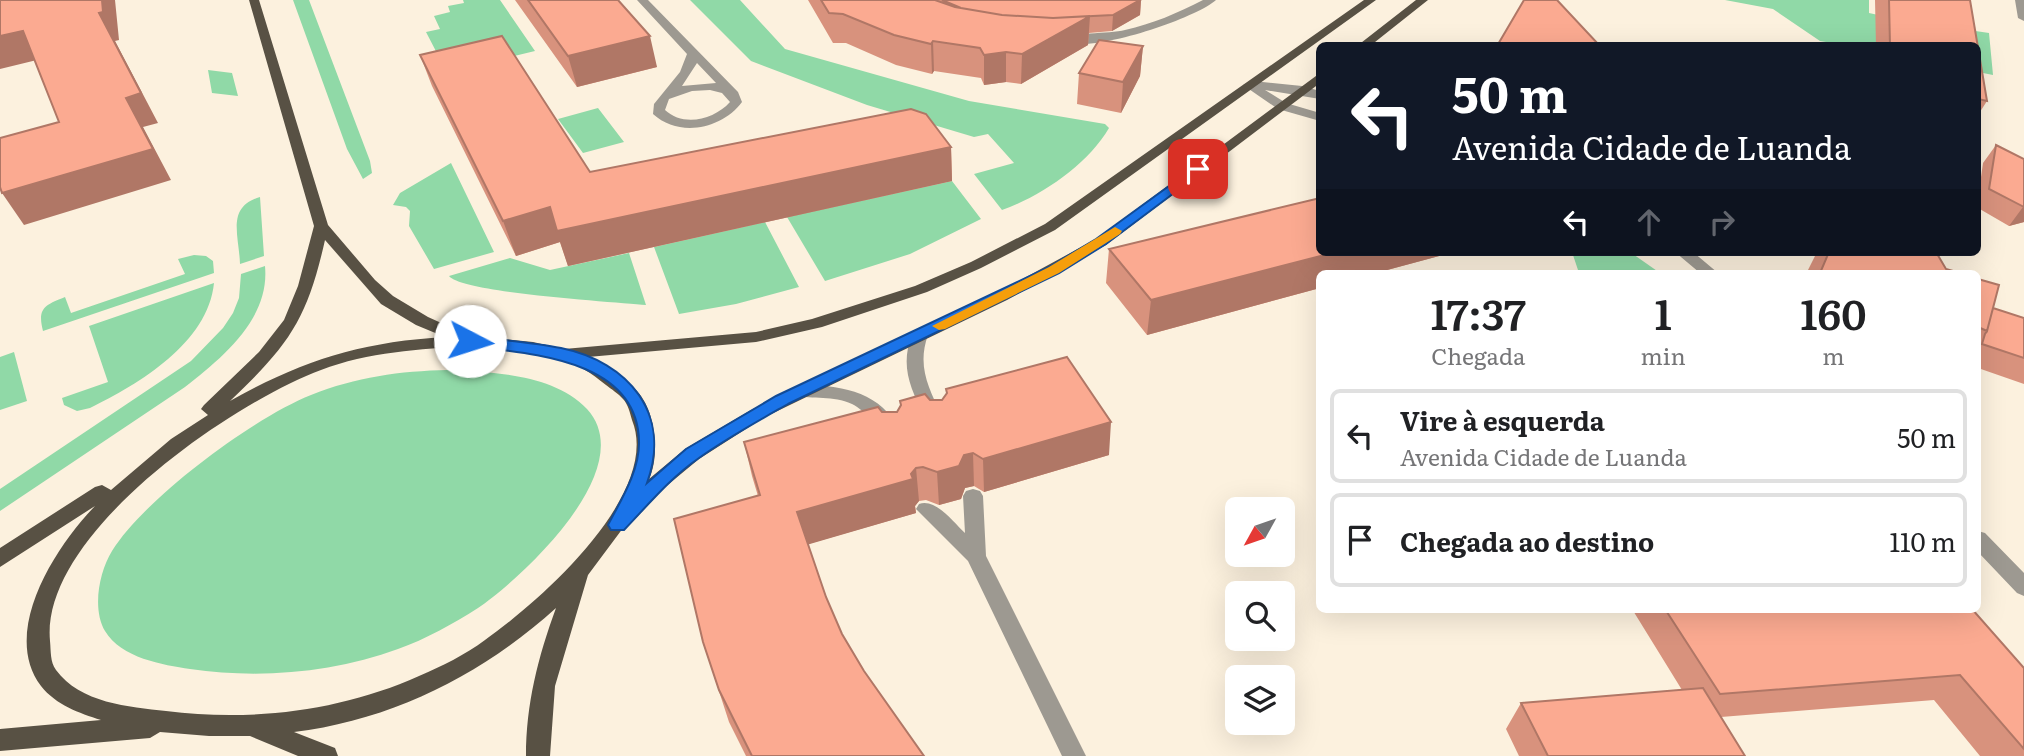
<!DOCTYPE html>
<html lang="pt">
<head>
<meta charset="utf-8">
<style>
  :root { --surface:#fff; --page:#f2f2f2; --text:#202124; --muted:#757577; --line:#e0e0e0 }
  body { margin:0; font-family:Literata,serif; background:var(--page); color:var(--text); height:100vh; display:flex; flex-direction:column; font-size:26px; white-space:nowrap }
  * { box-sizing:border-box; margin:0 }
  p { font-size:23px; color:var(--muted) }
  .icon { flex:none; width:38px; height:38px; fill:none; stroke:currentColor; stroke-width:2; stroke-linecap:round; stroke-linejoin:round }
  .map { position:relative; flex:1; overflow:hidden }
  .drawer { position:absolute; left:1316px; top:270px; width:665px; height:343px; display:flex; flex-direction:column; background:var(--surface); border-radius:10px; box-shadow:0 7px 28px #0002 }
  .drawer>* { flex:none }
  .top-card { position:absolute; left:1316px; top:42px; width:665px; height:214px; border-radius:10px; box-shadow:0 7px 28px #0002; background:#111827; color:#fff; overflow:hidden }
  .needle { width:46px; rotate:230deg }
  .controls { position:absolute; left:1225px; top:497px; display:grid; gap:14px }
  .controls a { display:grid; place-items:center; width:70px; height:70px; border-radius:10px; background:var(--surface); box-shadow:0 7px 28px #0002; font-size:35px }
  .pin { position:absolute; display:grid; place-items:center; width:60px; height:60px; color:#fff; margin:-30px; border-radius:14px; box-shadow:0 4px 10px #0006 }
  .me { position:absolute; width:77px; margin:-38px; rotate:95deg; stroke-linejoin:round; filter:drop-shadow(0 0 5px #0008) }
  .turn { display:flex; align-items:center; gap:24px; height:147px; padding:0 21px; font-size:32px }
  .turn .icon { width:91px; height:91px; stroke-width:2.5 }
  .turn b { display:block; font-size:49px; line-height:60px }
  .lanes { display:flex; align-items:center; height:66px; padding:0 21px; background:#0003; justify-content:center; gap:35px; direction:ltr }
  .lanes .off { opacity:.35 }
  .eta { display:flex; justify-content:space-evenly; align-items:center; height:119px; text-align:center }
  .eta b { font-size:42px; font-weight:600; line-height:49px }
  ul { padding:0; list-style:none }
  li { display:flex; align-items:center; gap:21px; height:94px; margin:0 14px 10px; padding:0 7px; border:4px solid var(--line); border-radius:10px }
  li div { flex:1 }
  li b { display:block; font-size:26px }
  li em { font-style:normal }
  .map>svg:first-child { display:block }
</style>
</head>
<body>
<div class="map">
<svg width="2024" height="756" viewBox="0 0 2024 756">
  <rect width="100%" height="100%" fill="#fcf1de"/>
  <path fill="#90d9a7" d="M293 0H309L370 161 372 173 363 179 347 149Z
    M463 0H500L535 51 465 68 440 59 426 32 440 29 434 16 450 12 448 6 464 3Z
    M690 0H740L785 49 969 101 1105 124 1109 128C1088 164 1042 196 1002 210L974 174 1014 163 988 134 974 137 867 105 751 61Z
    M1725 0H1869V13L1883 16 1881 45H1844L1820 41 1773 9Z
    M1962 29 1989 33 1993 75 1978 72V46Z
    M208 70 232 73 238 96 212 93Z
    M598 108 624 142 583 153 558 119Z
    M451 163 494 252 434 269 409 226 410 211 406 207 393 205 400 193Z
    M952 181 981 219 910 254 825 281 787 217Z
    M260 197 264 256 240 264C239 235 226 207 260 197Z
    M765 222 799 287 736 304 679 314 654 247Z
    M1572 252H1630L1660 273H1579Z
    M629 253 646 305C616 302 462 293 449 276L510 258 550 270Z
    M194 255 206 256 213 261 214 273 43 331C37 308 45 305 65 297L71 313 185 274 178 259Z
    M265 266C270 319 223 357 185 387L0 511V489L191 361 223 328 233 313 239 298 241 274Z
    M214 283C208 343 139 384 90 408L77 411 64 405 62 398 108 382 89 326Z
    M14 352 27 401 0 410V357Z
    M448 370C492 372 554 374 587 409 641 468 523 577 478 608 453 624 426 639 398 649 334 673 258 679 190 669 163 665 121 658 105 631 92 609 99 572 112 551 145 498 253 418 311 395 356 377 400 371 448 370Z"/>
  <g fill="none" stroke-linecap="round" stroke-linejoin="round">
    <path fill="#9d9991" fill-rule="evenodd" d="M637 0H648L738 92 742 102C722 129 679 138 653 114L654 104 680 72 687 54ZM697 63 716 83 682 86ZM710 90 722 93 730 102C714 120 683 127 665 110L669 99 692 91Z
      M1203 0H1216C1195 19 1083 57 1059 40 1070 32 1109 34 1125 30 1152 24 1178 13 1203 0Z
      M2015 0H2024V21L2018 18Z
      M1253 81 1302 86 1320 91V99L1265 90 1286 103 1320 113V121L1278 109 1243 85Z
      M1675 252H1693L1718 273H1700Z
      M920 330 928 335C917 365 928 388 942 415L939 419H927L924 415C910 388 900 365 912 335Z
      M801 385C837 385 876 390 896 424L893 429C878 433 866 410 852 404 833 395 813 400 795 395L792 391Z
      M973 489 980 491 983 496 986 556 1086 756H1062L968 561 916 509 919 504C936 498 953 522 965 533L963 496 966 491Z
      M1978 531 1985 533 2024 573V596L2017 593 1978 552Z"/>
    <path fill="#585144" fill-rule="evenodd" d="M249 0H259L328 225 375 280 393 296 428 317 470 336 533 342 564 349 756 332 812 319 915 286 971 262 1045 224 1364 0H1376L1055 230 981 268 927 292 822 327 756 342 588 357C605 365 624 378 637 391 656 411 660 456 649 479L685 449 751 410 995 294 1096 239 1320 73V83L1106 245 1007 300 763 418 699 459 664 488 636 518 629 520 588 575 555 686 550 756H526C526 704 538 657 556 608 483 674 393 720 294 732L335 748 338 756H298L250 736H209L160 732 150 738 0 751V729L101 720C79 713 56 705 41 686 0 632 56 546 95 506L0 567V548L95 487 102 485 111 490 171 439 208 415 201 409 204 405 259 352 284 320 298 286 314 226ZM325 240 381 304 416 325 445 337C361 342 303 360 230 401 289 345 307 320 325 240ZM470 346C500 349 531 350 560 359 578 364 591 373 606 385 611 389 619 394 623 399 628 404 630 413 632 420 662 494 539 602 485 640 465 655 442 666 419 676 341 711 251 722 166 711 129 707 80 703 56 670 50 662 51 651 50 641 40 534 232 403 321 370 368 352 420 349 470 346Z
      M1416 0H1428L1370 46H1357Z"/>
  </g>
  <path fill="#d8927d" d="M515 0H618L657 67 577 87Z
    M808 0H1141L1140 15 1112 31 1089 33 1088 45 1021 84 1006 82 984 85 981 78 934 71 932 74 896 65 846 43H833Z
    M1875 0H1970L1987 101 1978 115V46H1876Z
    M1143 46 1140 76 1121 113 1077 104 1079 73Z
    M420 55 590 172 951 147 952 181 568 266 560 242 516 256 432 86Z
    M1996 145 2024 159V222L2009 226 1978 208V198L1983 163Z
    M1109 249 1320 252H1454L1376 273H1320V288L1147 335 1106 283Z
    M1817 252H1936L1946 269 1960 273 1807 272Z
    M1978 279 1993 308 2024 318V384L1978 368Z
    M946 389 1109 455 984 492 974 486 965 488 961 499 939 505 926 500 919 501 915 506 916 513 808 544 826 597 842 634 864 671 924 756H746L729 722 703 642 758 496 752 476 744 442 882 412H897L901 406 900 401 942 400 947 394Z
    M1632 609H1972L2024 668V756H1980L1934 700 1721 717 1745 756H1519L1506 729 1521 703 1682 690Z"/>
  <path fill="#b07766" d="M102 0H115L119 40 115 41 158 123 143 127 171 180 24 225 2 193 126 98 99 13Z
    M1141 0 1140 15 1112 31 1113 15Z
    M1090 16 1088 45 1021 84 1022 54Z
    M23 31 41 59 0 69V36Z
    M650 36 657 67 577 87 568 56Z
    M933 41 934 71 932 74 931 44Z
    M1143 46 1140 76 1121 113 1123 82Z
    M1006 52V82L984 85V55Z
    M951 147 952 181 568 266 560 242 516 256 503 221 550 207Z
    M2023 207H2024V222L2009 226Z
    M1336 252H1454L1376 273H1320V288L1147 335 1151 300Z
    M1111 422 1109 455 984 492 983 459Z
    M973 453 974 486 965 488 961 499 939 505 937 472 964 455Z
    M916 468 919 501 915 506 916 513 803 546 797 512 911 474Z"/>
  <path fill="#fbaa91" stroke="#b07766" stroke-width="2" d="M0 0H102L103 12 99 13 141 93 126 98 153 149 2 193 0 187V138L59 122 23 31 0 36Z
    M528 0H618L650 36 568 56Z
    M821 0H935L955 7 1002 15 1053 18 1090 16 1022 54 1006 52 984 55 980 48 933 41 931 44 894 35 843 14 829 13Z
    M942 0H1140L1113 15 1053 18 1002 15 961 8Z
    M1524 0H1557L1600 46H1497Z
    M1889 0H1970L1987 101 1978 99V46H1890Z
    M502 36 590 172 911 109 926 114 951 147 557 231 550 207 503 221 420 55Z
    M1099 40 1143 46 1123 82 1079 73Z
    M1996 145 2024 159V207L1989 189Z
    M1320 198V252H1336L1151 300 1109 249Z
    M1829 252H1936L1946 269 1960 273H1820Z
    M1978 279 1999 285 1987 331 1978 327Z
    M1993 308 2024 318V358L1982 344 1985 334 1987 331Z
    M1067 357 1111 422 983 459 973 453 964 455 959 466 937 472 923 467 916 468 911 474 913 479 797 512 826 597 842 634 864 671 924 756H752L719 690 703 642 674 519 760 495 744 442 878 407 882 412H897L901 405 900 401 925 394 930 400H942L947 393 946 389Z
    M1665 609H1972L2024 668V749L1960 675 1720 694Z
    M1703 688 1745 756H1548L1521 703Z"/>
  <path fill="#1a73e8" stroke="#114b97" stroke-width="2" d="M1198 165 1204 169 1202 172 1106 244 1059 273 788 404C758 421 727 438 699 458 670 478 648 505 624 530H611L608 525C621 500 640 470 639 441 637 358 529 354 470 346L462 341 470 336C500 340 531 342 561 348 629 362 672 414 647 483L686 449 776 396 1049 267 1096 239Z"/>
  <path fill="#f59e0b" d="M1115 227 1122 231 1120 234 1059 273 945 329 939 330 932 326 1049 267Z"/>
</svg>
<div class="controls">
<a><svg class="needle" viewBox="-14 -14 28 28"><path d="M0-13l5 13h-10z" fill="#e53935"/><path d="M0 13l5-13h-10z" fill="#757577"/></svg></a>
<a><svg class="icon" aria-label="search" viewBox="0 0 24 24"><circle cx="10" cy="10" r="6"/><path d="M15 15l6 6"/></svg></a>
<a><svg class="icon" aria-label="layers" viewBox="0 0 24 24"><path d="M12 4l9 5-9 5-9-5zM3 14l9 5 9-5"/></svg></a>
</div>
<div class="pin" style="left:1198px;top:169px;background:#d93025"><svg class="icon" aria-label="arrive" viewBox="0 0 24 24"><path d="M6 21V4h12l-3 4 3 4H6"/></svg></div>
<svg class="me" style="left:470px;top:341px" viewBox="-20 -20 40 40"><circle r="19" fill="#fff"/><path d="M0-13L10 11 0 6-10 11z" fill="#1a73e8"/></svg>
<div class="top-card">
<div class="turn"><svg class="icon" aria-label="left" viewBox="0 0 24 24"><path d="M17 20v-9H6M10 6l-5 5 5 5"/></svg><div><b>50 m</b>Avenida Cidade de Luanda</div></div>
<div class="lanes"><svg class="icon" aria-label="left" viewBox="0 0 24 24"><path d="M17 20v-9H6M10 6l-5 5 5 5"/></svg><svg class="icon off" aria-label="ahead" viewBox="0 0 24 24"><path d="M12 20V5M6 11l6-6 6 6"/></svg><svg class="icon off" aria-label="right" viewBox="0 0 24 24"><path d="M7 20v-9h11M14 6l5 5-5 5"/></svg></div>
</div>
<section class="drawer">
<div class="eta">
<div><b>17:37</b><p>Chegada</p></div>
<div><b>1</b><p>min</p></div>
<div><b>160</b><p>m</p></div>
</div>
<ul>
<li><svg class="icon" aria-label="left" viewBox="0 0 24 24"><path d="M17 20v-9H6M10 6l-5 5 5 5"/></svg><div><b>Vire à esquerda</b><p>Avenida Cidade de Luanda</p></div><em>50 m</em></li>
<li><svg class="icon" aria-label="arrive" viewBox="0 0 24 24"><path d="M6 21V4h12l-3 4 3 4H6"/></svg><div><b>Chegada ao destino</b></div><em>110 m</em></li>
</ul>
</section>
</div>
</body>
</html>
